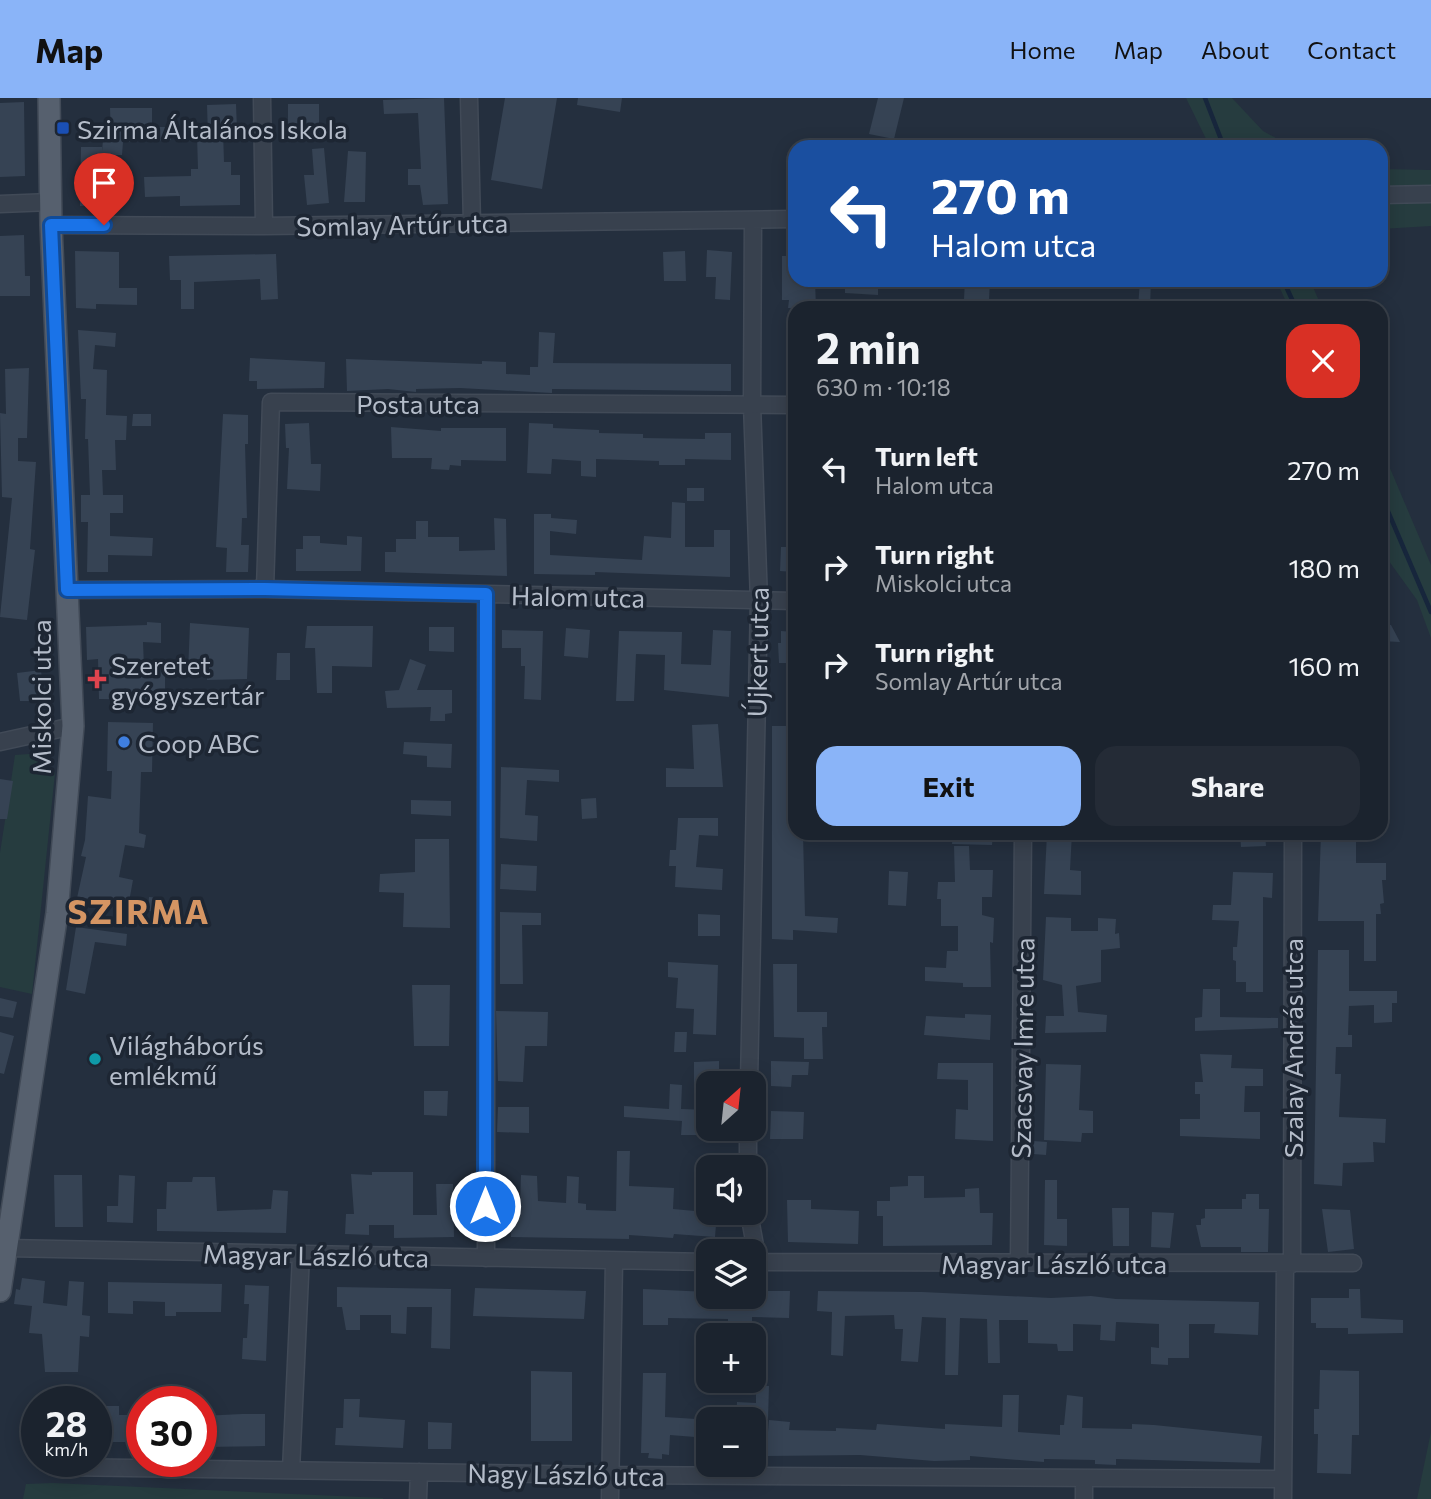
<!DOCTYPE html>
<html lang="en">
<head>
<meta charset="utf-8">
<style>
  :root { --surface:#1b232e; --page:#242b36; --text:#f1f3f6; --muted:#a0a4aa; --line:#39404a; --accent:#8ab4f8 }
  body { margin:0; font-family:Commissioner,sans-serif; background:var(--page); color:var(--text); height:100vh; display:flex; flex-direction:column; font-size:26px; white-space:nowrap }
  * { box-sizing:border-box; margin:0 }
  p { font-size:23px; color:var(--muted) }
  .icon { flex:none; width:38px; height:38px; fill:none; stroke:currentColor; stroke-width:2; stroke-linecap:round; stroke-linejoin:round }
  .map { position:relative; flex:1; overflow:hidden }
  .panel { position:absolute; left:788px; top:203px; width:600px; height:539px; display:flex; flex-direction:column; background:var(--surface); border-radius:21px; box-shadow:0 4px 18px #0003,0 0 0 2px var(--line) }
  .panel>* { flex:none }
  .hud { position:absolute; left:788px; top:42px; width:600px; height:147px; border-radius:21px; box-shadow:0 4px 18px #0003,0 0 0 2px var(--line); background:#1a4fa0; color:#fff; overflow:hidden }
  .needle { width:46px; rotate:27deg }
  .controls { position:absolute; left:696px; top:973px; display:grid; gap:14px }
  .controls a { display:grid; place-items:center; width:70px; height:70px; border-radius:14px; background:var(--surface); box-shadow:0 4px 18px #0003,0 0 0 2px var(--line); font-size:35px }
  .speed { position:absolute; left:21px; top:1288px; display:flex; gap:14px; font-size:35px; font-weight:700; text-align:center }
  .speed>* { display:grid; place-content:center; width:91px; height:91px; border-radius:50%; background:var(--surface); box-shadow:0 4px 18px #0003,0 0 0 2px var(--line); line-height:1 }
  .speed small { font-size:18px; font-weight:400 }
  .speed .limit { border:10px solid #d22; background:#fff; color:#111 }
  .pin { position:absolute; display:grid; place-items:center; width:60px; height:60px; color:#fff; margin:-72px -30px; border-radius:50% 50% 50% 0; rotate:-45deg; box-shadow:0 0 7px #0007 }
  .pin .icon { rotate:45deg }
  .me { position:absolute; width:77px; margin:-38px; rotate:0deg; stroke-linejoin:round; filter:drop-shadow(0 0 5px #0008) }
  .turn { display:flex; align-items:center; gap:24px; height:147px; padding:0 28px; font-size:32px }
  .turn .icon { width:91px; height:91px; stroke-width:2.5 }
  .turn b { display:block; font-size:49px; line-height:60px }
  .round { display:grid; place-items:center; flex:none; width:74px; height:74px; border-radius:21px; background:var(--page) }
  .summary { display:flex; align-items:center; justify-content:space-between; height:119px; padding:0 28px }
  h1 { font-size:42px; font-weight:700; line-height:52px }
  .cta { display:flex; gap:14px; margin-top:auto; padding:14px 28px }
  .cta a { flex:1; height:80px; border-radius:21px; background:var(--accent); color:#111; font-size:28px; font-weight:700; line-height:80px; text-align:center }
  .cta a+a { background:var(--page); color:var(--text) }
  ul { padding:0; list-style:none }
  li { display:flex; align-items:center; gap:21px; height:98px; padding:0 28px }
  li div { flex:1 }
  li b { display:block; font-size:26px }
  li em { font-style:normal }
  header { display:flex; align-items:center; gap:42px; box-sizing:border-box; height:98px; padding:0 35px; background:var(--accent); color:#111 }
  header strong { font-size:33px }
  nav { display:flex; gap:38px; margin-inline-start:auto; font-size:24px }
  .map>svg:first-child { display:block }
</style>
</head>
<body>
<header>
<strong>Map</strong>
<nav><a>Home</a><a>Map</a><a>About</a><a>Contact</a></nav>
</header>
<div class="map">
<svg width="1431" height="1401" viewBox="0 0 1431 1401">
  <rect width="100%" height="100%" fill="#242f3e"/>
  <path fill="#263c3f" d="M1186 0H1232L1263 33 1292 49H1210Z
    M1381 71 1431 72V128L1381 131Z
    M1276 182H1310L1322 210H1289Z
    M1381 349 1431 467V540L1417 502 1381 452Z
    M42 655 55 675 32 896 0 889V755L15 657Z
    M1431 1334V1401H1417Z
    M53 1385 383 1400V1401H23L26 1386Z"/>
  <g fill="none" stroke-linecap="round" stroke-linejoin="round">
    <path stroke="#17263c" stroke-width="4.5" d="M1205 0 1224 49
      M1283 182 1296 210
      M1381 397 1431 514"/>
  </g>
  <path fill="#364354" d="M444 0 448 106 423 107 420 87H408V71H421L418 15 384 16 383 2Z
    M505 0H557L542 91 491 82Z
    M578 0H622L620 14 577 7Z
    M878 0H904L894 41 869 36Z
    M24 4 25 78 0 79V5Z
    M236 6 237 32 223 33 224 64H231V77H240V107L180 108V98L145 99 144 79 191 78V71H198L197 38H208L207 7Z
    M288 6H319V29H288Z
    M110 10H152V29H171V42L123 44 122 57H102V81H109L110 107 80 108 81 49H102V53L103 42H111Z
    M324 50 329 105 307 107 304 77H314L312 51Z
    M348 53 366 54 365 104H344Z
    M24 137 25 178H30V198H0V138Z
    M707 152 732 154 730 202 715 201 716 179H706Z
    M75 153 119 154V190H137V207L96 206V211L76 210Z
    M685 153 686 183H664L663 154Z
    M276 156 278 201 261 202 260 181 194 184V211H181V182H170L169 158Z
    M782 158H794V182H815L816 210H788L789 202H782Z
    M845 182H878V197L845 195Z
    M965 182H990L989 202 964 201Z
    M1140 182H1151L1150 210H1138Z
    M78 232 116 235 115 249 95 247 93 271 107 272 106 317 127 318 126 342H115L116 372H102L103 397H123V415H110V438L153 440 152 458 108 457V474H87L88 424H81V397H90L88 341H85L86 301H81Z
    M539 234 555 235 553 265 731 266V293L552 291V295L460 290 416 291V294L388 291 347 293 346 261 482 266V263L506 264V276L530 277V269H538Z
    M250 260 325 264 324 290 257 291V283H249Z
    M29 270 27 340H18V363L36 364 30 451 35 452 27 522 0 519 12 400 2 399 0 315 6 316 5 271Z
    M133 316H151V328H132Z
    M223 316 248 317V346H245L247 420H242L241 447H249L248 474H226L227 450 216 449Z
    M309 325 311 366H321L320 393 287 391 289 350H286L285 326Z
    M529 325 553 326V330L599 332V335L643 336V340L705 341V335H731V362L685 361V367H659V363L596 361V379L581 378V363L552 361 551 376 527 375Z
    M391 329 441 333V330H506V363L461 362V368L450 367 449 372 431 371 432 360H392Z
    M687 390H704V403H687Z
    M672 404 685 405V449H714V432H730V479L595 474V477L534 476V416H551V420L577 422 576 436 550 433V457L642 462 644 438 671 440Z
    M494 420 506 421 507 478 385 474V454H396V441H416V423H428V439H459V453L495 452Z
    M303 438H320V445L347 447V438L362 439 361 473H296V451H303Z
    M781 449H794V474L780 473Z
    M147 524 161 525V545L143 544 144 569H165V602L99 601 98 561 87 562 86 529 147 527Z
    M190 525 249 530 247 581 207 582V575H188Z
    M1381 526 1391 527 1400 544 1381 543Z
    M307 528H373L372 569 332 568V595H317L315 550H305Z
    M429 529H454V554L429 553Z
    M566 530 590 532 588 560 564 558Z
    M502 532 543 533 541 602 524 601 525 568H521V550H502Z
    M713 532 731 533 729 599 664 592 665 557 636 556 634 603H616L619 533 682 534 681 566 711 567Z
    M781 533 794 534V565H779L778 545H781Z
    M277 555H290V582H276Z
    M410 561 426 567 417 592H452V615L445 616V623H430L431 609 387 610 385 593 399 592Z
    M41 572 44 603H20L17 575Z
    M108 624 153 625 152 674H141L139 735 146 737 144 750 125 747 119 779 133 782 129 804 77 800 86 759 81 758 85 742 88 698 111 701 112 673H107Z
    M718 626 723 689H666V670L694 671 692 627Z
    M772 628H794V735H803L805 818 838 820 837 835 793 832V842L772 841Z
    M404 644 452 646 451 670 427 669V658L403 656Z
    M501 669 559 672V684L527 682 525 717 538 718 537 743 500 740Z
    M0 681 13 683 7 721H0Z
    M596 700 597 720 582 721 581 701Z
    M411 702 451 703V718L411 716Z
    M678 720H718V738L699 737 696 769 723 771 722 792 675 789 676 768H669L670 752H676Z
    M953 735H993L992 747 952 746Z
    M1047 735H1072L1070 772 1081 773V797L1044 796Z
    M1240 735H1265L1266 748 1241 749Z
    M1321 735H1356V765H1386V782H1382L1384 805 1380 806 1381 816H1376V863H1364V823H1318Z
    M415 741H449L450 830 403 829 404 795 379 794 380 776 415 774Z
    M954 748H969L970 772H993L992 799H982V817L994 820 993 845 990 844 991 889H963V885L925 883V869L946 870 947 853H958V828H941V801H937L938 784H955Z
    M501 766 537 768 536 793 500 791Z
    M889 773 908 774 906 808 888 807Z
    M1233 774 1273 775 1272 800 1263 799V894H1246V884H1236V863L1233 862V849H1237L1239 823 1212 822 1213 807H1231Z
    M149 799 162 800 161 814 148 813Z
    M500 814 541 815V827H522L523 886H500Z
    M698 816 720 817V838H698Z
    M1046 819 1071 820V833H1098V820L1116 821 1115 836 1119 835 1120 850 1101 852V884L1076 888 1078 914 1107 917 1106 934 1045 935 1046 918H1064L1062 887 1043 882Z
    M76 829 127 836 126 848 95 844 85 896 66 892Z
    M1318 852H1349V893H1397V905H1392V924L1374 925V907L1349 908 1348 937H1352V949H1336L1335 976H1341L1339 1019 1386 1021 1385 1045 1373 1044 1374 1064 1343 1065 1342 1088 1314 1086Z
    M668 864 718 867 716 937 693 936 694 911 676 910 678 880 668 879Z
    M773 866H797V914H827V929H822L823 961H804V940L774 939Z
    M412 887H450L449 948H414Z
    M1203 891H1220V919L1278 920V930L1195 933V920L1202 919Z
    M0 900 17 904 13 920 0 918Z
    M496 913 548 914 547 948H525L523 984 498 983Z
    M965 916 991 917 990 942 924 937 926 918 965 920Z
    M0 934 14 938 4 976 0 975Z
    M675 934H687L686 954H674Z
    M1200 956 1232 957 1231 970 1263 971V988H1245L1244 1014H1260V1041L1180 1038V1021H1200V996H1195V984H1203Z
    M719 963V985L694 987V964Z
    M771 963 809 964 808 977H792L791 989 771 988Z
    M938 965H993V1043L955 1041 956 1011 968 1012V982L937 981Z
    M1046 966 1081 967 1079 1012 1093 1013V1035H1082L1081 1044 1044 1042Z
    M670 986 682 987 681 1011 709 1012V1037H681L682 1023 624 1019V1008L669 1011Z
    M424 993H448L447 1018 424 1017Z
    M498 1009H529V1035L497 1034Z
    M771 1013 804 1014 803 1041H770Z
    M1033 1043 1047 1044 1046 1057 1033 1056Z
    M617 1053H630L629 1088 674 1090 673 1111 717 1115 715 1139 674 1136 673 1140 629 1137V1141L511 1139 512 1108H520L521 1077 537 1078 538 1103 566 1105 567 1078 579 1079 578 1105 586 1106V1112L616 1113Z
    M372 1074H413V1117H437L436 1086H453L454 1139 394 1140V1127H369V1137L345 1136 346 1116H354L351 1076 372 1077Z
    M54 1077H82L83 1129H55Z
    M119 1077 135 1078 133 1125 107 1124V1108H118Z
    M908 1078H924V1100L965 1099V1091L979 1090 980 1115H993L992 1147 883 1148V1118H877V1103H890V1089L908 1088Z
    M193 1079H215L217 1113 271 1111 273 1092 288 1093 286 1135 157 1133V1111H166L167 1084H192Z
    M1045 1082H1057V1121H1067V1148L1044 1147Z
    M1246 1096H1259V1111H1269L1268 1154H1241V1149H1201L1196 1127H1201V1121L1205 1120V1111H1242V1101H1246Z
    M787 1102H811V1111L859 1113 858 1146 788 1144Z
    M1112 1110H1129V1148H1113Z
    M1322 1111 1350 1112 1354 1151 1328 1154Z
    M1152 1114 1174 1115 1170 1150 1151 1149Z
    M22 1180 45 1183 43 1205 67 1208 69 1183 84 1184 82 1217 90 1218 89 1239 80 1238 78 1274H45L42 1236 29 1235 32 1208 14 1206 16 1191 20 1192Z
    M108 1184 222 1186 221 1214H176V1218H165V1204L133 1203V1216L108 1215Z
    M245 1187 269 1188 266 1263 242 1261 243 1240H247L249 1206H244Z
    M337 1189 451 1191 450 1251 431 1250 432 1209H407L406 1236 391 1235V1217H360V1232H346L342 1209H337Z
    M475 1190 586 1193 584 1221 473 1218Z
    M643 1191 709 1194V1199H766V1193H790L789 1220 752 1219V1237H738V1227H728V1221L668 1220V1227H643Z
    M1349 1191H1360L1361 1220 1403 1222V1235L1348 1236V1230H1316V1225H1311V1200H1349Z
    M818 1193 922 1194 1051 1200 1091 1198 1116 1201 1259 1204 1258 1237 1214 1235 1215 1226H1189V1260H1168V1267L1151 1266V1249L1159 1250V1226L1116 1224 1115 1243 1100 1242 1101 1227 1073 1226V1253H1058L1057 1246 1028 1245V1222H999L1000 1265H988L987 1221 960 1220 958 1277H945L946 1220 922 1219 918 1264 901 1263 903 1231H895L894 1217 845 1218 843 1258 831 1257 832 1214 817 1213Z
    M1320 1272 1359 1273V1337H1352L1351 1376 1317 1375 1318 1336H1314V1311H1319Z
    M531 1273 572 1274V1343H531Z
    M643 1275H666L665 1319 696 1321 695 1339 670 1337 669 1357 662 1356V1361L648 1360 649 1355H641Z
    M756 1288H769L768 1321H736L737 1304 756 1305Z
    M1003 1297H1019L1018 1334 1060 1337V1327H1064L1067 1297 1083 1299 1082 1330 1132 1331V1326L1154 1327 1262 1338 1260 1365 1116 1361V1367L1095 1366V1362L1044 1361V1364L970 1358V1362L934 1363 860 1357 766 1358 769 1322 790 1324 789 1332 836 1333V1330L876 1332 877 1326 945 1331V1326L1002 1329Z
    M344 1301H360L359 1319 405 1322 403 1350 335 1347 336 1330H343Z
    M96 1308H119V1317H142V1344H96Z
    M242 1316H265V1348L202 1349V1318Z
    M428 1324 452 1325 451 1351H428Z"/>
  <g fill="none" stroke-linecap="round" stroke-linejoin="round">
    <defs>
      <path id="minor" d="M262 0 264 128
        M469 0 472 126
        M1381 97 1431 96
        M0 106 51 104
        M51 127 264 128 794 121
        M265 491 271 304 794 307
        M67 492 265 491 794 503
        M0 644 73 628
        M749 985 759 503 752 306 753 123
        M748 1069V1031
        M749 1115 758 1164
        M0 1146 6 1150 709 1164
        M486 1160V496
        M754 1164 1353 1165
        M1019 1164 1023 735
        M1292 1166 1293 735
        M60 1369 611 1377 1283 1381
        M291 1372 301 1157
        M418 1401 419 1374
        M610 1401 614 1163
        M1084 1401V1381
        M1283 1401 1285 1166"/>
      <path id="major" d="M0 1193 57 815 73 628 51 127 49 0"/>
    </defs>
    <use href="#minor" stroke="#414a57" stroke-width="19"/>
    <use href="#major" stroke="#414a57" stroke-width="24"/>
    <use href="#minor" stroke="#38414e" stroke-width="16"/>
    <use href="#major" stroke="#56606e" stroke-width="21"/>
  </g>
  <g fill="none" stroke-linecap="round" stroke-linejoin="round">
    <defs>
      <path id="route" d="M104 127H51L67 492 265 491 486 496 485 1108"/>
    </defs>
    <use href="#route" stroke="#114b97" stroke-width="18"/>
    <use href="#route" stroke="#1a73e8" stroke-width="12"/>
  </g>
  <rect fill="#1a4fb4" stroke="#1d2633" stroke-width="2.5" x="56" y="23" width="14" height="14" rx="3.5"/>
  <path fill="#e0444e" stroke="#1d2633" stroke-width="2.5" d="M93.5 570.5h7v7h7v7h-7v7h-7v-7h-7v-7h7z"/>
  <circle fill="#3f7fe0" stroke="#1d2633" stroke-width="2.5" cx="124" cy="644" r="7"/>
  <circle fill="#0f9aa8" stroke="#1d2633" stroke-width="2.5" cx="95" cy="961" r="7"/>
  <g text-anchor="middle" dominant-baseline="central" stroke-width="7" stroke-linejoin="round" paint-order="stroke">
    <g font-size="26" fill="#b4bcc9" stroke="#1d2633" text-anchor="start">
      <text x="77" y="30">Szirma Általános Iskola</text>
      <text x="111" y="566">Szeretet<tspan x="111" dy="30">gyógyszertár</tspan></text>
      <text x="138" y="644">Coop ABC</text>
      <text x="109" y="946">Világháborús<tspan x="109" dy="30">emlékmű</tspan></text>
    </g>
    <g font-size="26" fill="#b4bcc9" stroke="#1d2633">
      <text transform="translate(402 126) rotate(-1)">Somlay Artúr utca</text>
      <text x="418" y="305">Posta utca</text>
      <text transform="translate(578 498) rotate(1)">Halom utca</text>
      <text transform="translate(757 554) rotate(-89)">Újkert utca</text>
      <text transform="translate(40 599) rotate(-90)">Miskolci utca</text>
      <text transform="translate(1022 950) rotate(-89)">Szacsvay Imre utca</text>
      <text transform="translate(1292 950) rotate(-90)">Szalay András utca</text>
      <text transform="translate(316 1157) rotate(1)">Magyar László utca</text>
      <text x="1054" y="1165">Magyar László utca</text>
      <text transform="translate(566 1376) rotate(1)">Nagy László utca</text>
    </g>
    <g font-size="33" font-weight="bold" letter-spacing="2" fill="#d59563" stroke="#1d2633">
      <text x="139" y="812">SZIRMA</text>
    </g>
  </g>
</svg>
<div class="controls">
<a><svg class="needle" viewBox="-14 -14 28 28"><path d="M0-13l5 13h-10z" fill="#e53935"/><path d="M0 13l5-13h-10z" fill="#a0a4aa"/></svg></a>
<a><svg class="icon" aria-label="sound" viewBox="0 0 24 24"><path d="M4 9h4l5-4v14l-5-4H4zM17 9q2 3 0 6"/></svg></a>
<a><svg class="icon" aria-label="layers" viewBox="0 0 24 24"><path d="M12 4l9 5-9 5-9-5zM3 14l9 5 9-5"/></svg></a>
<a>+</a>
<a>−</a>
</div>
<div class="speed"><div>28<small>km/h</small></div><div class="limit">30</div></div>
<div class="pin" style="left:104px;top:127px;background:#d93025"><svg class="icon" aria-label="arrive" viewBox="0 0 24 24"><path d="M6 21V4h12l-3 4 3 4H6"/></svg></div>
<svg class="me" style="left:485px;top:1108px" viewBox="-20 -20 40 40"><circle r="17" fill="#1a73e8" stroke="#fff" stroke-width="3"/><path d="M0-11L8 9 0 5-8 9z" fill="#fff"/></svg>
<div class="hud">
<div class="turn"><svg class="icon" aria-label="left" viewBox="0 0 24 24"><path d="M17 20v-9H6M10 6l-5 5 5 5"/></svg><div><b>270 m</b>Halom utca</div></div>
</div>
<section class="panel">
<div class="summary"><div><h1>2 min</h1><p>630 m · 10:18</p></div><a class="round" style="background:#d93025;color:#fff"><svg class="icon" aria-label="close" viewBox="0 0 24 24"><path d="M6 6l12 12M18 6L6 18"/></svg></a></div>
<ul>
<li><svg class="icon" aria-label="left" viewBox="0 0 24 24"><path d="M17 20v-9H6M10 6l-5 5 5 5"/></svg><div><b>Turn left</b><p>Halom utca</p></div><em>270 m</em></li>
<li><svg class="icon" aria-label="right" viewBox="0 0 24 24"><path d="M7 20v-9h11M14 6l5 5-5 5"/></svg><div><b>Turn right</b><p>Miskolci utca</p></div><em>180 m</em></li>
<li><svg class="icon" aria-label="right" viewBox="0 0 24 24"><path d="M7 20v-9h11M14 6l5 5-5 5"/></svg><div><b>Turn right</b><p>Somlay Artúr utca</p></div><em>160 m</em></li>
</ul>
<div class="cta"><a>Exit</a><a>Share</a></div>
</section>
</div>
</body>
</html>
